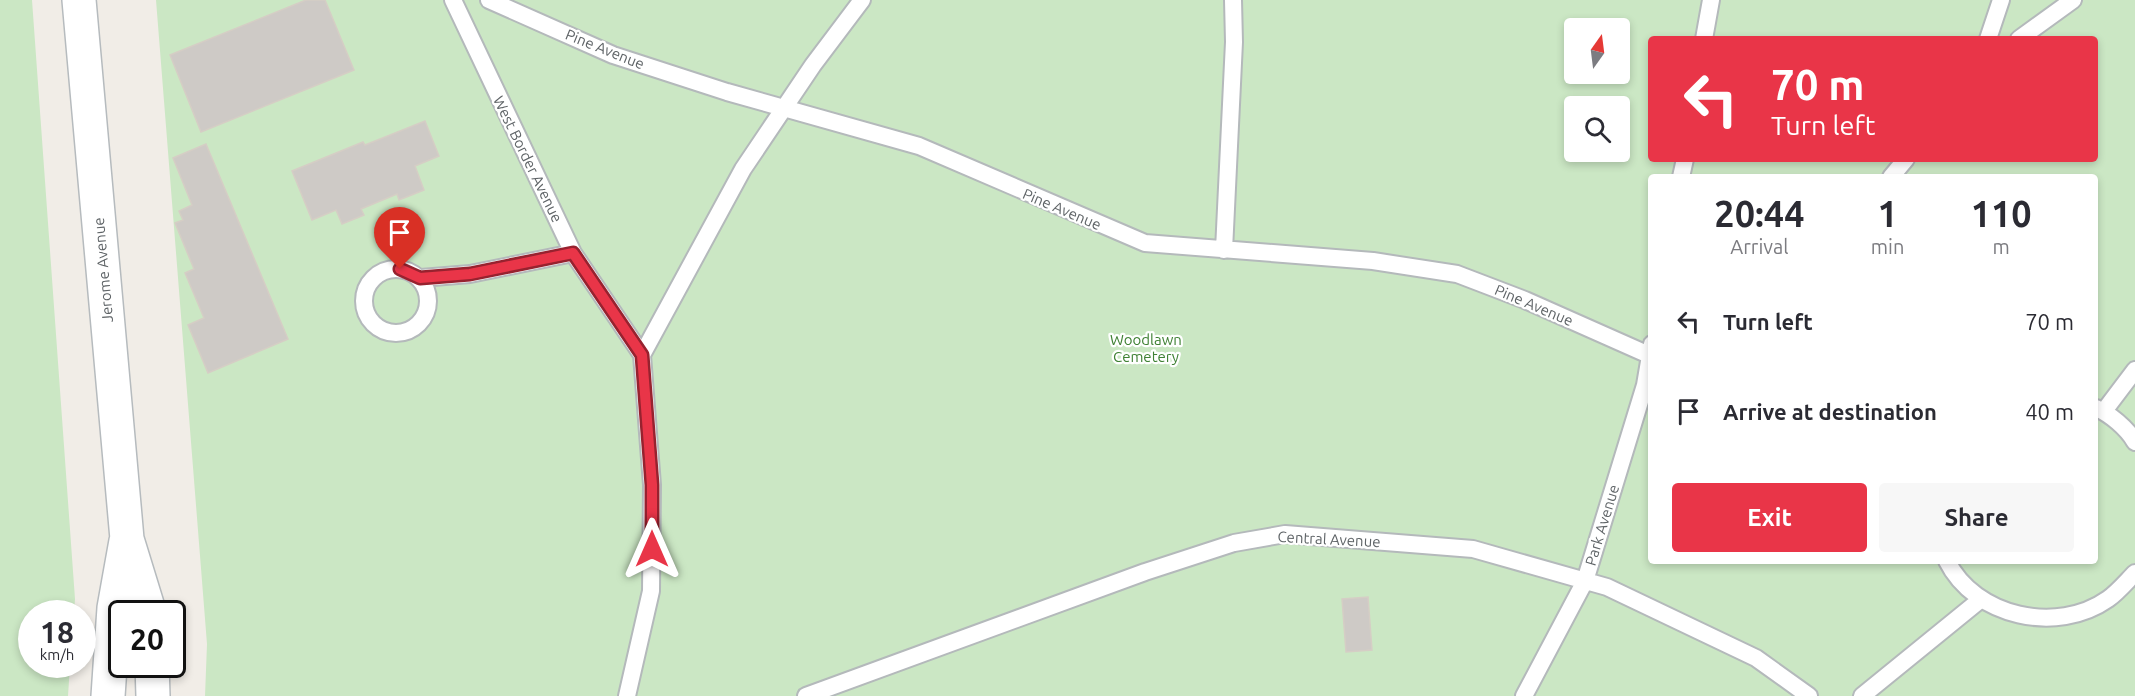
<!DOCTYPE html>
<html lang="en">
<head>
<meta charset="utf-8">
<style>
  :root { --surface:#fff; --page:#f7f7f7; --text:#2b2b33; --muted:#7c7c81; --accent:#e93548 }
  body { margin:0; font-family:Ubuntu,sans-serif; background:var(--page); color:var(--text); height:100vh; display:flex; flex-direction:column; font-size:22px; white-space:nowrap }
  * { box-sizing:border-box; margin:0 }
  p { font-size:20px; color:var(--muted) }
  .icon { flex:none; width:33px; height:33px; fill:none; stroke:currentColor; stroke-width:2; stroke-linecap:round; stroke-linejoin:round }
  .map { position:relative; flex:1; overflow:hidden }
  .side { position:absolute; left:1648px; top:174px; width:450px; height:390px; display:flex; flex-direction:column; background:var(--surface); border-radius:6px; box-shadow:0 3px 9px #0003 }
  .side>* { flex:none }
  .top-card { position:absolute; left:1648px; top:36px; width:450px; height:126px; border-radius:6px; box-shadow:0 3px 9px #0003; background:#e93548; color:#fff; overflow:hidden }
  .needle { width:39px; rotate:14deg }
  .buttons { position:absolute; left:1564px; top:18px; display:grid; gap:12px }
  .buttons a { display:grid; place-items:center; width:66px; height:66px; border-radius:6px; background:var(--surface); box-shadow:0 3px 9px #0003; font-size:30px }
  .speed { position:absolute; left:18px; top:600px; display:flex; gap:12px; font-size:30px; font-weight:700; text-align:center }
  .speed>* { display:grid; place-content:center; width:78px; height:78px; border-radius:50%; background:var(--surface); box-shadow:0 3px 9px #0003; line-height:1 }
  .speed small { font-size:15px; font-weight:400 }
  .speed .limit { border:3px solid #111; border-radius:9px; background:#fff; color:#111 }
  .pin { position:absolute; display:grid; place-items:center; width:51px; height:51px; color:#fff; margin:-62px -26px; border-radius:50% 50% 50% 0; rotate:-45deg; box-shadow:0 0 6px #0007 }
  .pin .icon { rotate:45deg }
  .me { position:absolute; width:66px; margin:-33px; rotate:0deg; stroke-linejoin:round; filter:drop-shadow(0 0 4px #0008) }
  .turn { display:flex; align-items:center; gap:21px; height:126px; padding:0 24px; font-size:27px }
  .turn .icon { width:78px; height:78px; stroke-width:2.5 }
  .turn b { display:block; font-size:42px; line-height:51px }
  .eta { display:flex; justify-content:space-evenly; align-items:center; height:102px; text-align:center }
  .eta b { font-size:36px; font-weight:700; line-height:42px }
  .cta { display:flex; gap:12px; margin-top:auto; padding:12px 24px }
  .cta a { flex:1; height:69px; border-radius:6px; background:var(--accent); color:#fff; font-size:24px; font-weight:700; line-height:69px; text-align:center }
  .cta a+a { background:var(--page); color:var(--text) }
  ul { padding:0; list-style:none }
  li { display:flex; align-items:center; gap:18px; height:90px; padding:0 24px }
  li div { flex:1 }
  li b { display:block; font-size:22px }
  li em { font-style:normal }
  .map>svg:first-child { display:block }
</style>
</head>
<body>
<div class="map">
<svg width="2135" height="696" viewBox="0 0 2135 696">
  <rect width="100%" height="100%" fill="#f1ede7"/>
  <path fill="#cbe7c4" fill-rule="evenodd" d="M0 0H32L75 599 74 613 32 614V664L70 665 68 696H0Z
    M156 0H2135V696H205L207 644ZM1575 28H1620V74H1575ZM1652 39H2096V159H1652ZM1575 106H1620V152H1575ZM1652 177H2096V561H1652Z"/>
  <path fill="#cecac6" stroke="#d5cec5" stroke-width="1.5" d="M306 0H325L354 70 201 132 170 55Z
    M425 121 439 156 415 166 424 190 399 200 397 194 361 209 364 215 342 224 336 210 312 220 292 171 363 142 365 145Z
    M206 144 288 339 208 373 188 325 204 318 185 273 194 269 175 223 183 220 179 211 192 205 173 158Z
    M1368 597 1372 650 1346 652 1342 599Z"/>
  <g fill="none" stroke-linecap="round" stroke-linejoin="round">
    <defs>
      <path id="service" d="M453 0 573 253 642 355 652 485 651 591 627 696
        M489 0 613 55 727 92 919 146 1145 243 1373 261 1457 274 1525 300 1649 355
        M1704 39 1711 0
        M1988 39 2001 0
        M2019 39 2073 0
        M1681 177 1685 159
        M1891 177 1906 159
        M1224 250 1234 42 1233 0
        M364 301a32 32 0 1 1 64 0a32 32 0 1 1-64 0Z
        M421 278 470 274 573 253
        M642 355 743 169 813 65 862 0
        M2096 408C2110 414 2127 428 2135 442
        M2104 411 2135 370
        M1947 561C1975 617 2057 635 2108 599 2118 592 2127 581 2135 573
        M806 696 1145 572 1234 543 1285 534 1473 549 1607 587 1756 658 1809 696
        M1524 696 1585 581 1645 385 1652 344
        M1862 696 1980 600"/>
      <path id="secondary" d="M79 0 127 539 150 614
        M152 664 153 696
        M108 696 114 608 126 541"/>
    </defs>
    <use href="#service" stroke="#b4b9bb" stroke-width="20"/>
    <use href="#secondary" stroke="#b6bbbe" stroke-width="36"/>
    <use href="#service" stroke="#fff" stroke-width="16"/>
    <use href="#secondary" stroke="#fff" stroke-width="33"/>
  </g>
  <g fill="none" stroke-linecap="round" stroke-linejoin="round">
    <defs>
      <path id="route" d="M400 269 420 278 470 274 573 253 642 355 652 485V549"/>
    </defs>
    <use href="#route" stroke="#97222f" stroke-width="15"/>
    <use href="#route" stroke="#e93548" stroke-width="10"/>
  </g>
  <g text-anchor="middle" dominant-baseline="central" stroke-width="4.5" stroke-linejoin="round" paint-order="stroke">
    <g font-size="15" fill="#5f6467" stroke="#fff">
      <text transform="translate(605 49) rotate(22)">Pine Avenue</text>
      <text transform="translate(528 159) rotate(64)">West Border Avenue</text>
      <text transform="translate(1062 209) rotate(23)">Pine Avenue</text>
      <text transform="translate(103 270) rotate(-95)">Jerome Avenue</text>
      <text transform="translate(1534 305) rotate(23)">Pine Avenue</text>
      <text transform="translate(1602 525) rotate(-73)">Park Avenue</text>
      <text transform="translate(1329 539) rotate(3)">Central Avenue</text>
    </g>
    <g font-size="15" fill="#3f8134" stroke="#fff">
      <text x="1146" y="339">Woodlawn<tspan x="1146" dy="17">Cemetery</tspan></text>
    </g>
  </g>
</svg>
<div class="buttons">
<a><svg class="needle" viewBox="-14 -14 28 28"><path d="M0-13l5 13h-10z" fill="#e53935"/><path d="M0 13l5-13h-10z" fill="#7c7c81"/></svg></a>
<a><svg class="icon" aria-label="search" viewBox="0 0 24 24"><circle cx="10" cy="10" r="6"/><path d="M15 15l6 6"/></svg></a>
</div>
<div class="speed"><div>18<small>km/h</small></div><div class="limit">20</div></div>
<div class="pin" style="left:400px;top:269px;background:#d93025"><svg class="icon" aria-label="arrive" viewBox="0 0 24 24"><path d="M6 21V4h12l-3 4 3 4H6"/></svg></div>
<svg class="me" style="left:652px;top:549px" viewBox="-20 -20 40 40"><path d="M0-17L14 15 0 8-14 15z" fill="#e93548" stroke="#fff" stroke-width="4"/></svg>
<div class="top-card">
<div class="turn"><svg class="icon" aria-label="left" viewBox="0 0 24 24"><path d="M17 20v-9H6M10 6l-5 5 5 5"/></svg><div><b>70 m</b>Turn left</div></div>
</div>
<section class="side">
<div class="eta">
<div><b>20:44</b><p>Arrival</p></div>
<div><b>1</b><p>min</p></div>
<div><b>110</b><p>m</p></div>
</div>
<ul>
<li><svg class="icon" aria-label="left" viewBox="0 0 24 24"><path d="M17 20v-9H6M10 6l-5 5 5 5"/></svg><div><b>Turn left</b></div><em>70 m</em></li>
<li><svg class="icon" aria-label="arrive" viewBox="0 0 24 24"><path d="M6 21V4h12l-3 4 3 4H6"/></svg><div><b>Arrive at destination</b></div><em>40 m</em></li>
</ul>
<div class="cta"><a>Exit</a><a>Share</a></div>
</section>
</div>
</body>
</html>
